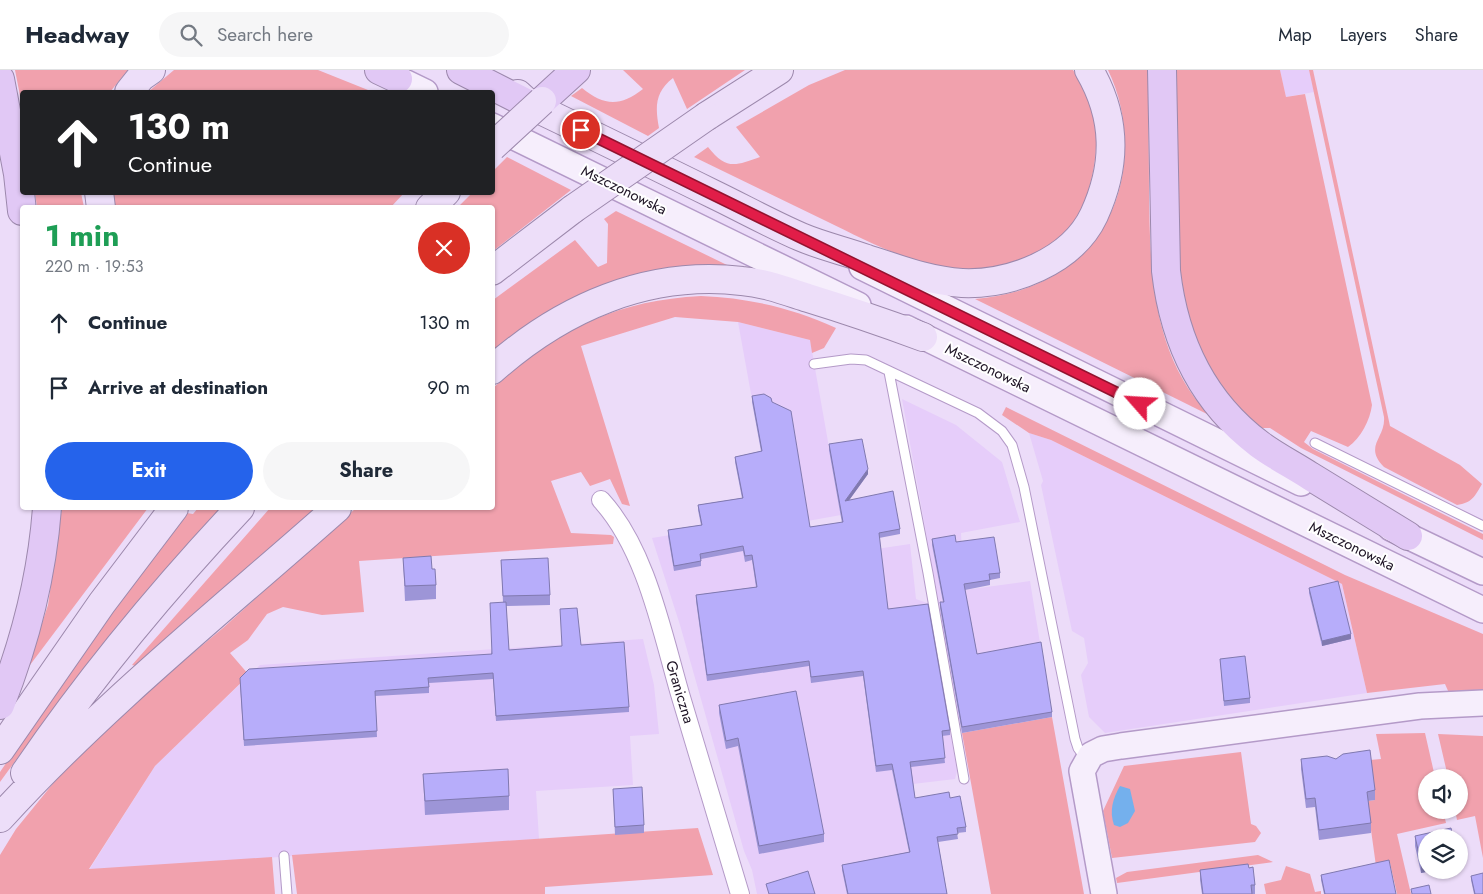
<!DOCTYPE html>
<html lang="en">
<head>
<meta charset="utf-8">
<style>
  :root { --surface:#fff; --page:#f6f6f7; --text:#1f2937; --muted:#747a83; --line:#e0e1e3; --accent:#2563eb }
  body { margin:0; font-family:Jost,sans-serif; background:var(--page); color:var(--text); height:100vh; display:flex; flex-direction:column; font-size:19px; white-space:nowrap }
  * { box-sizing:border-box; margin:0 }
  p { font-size:16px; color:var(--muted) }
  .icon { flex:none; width:28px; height:28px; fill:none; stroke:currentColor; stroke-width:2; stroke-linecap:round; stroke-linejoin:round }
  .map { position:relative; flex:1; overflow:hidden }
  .panel { position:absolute; left:20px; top:135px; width:475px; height:305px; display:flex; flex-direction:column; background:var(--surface); border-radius:5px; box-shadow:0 1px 4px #0004 }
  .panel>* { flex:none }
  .guide { position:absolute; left:20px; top:20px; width:475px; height:105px; border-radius:5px; box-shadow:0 1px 4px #0004; background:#202124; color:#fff; overflow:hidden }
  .buttons { position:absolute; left:1418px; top:699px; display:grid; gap:10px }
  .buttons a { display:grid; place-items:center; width:50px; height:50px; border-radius:50%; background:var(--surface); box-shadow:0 1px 4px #0004; font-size:25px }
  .pin { position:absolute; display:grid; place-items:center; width:42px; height:42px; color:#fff; margin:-21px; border:2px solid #fff; border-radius:50%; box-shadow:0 1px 5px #0007 }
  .me { position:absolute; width:55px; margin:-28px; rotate:296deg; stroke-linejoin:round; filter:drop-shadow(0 0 4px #0008) }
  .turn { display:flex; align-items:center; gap:18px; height:105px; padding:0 25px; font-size:22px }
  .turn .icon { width:65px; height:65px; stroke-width:2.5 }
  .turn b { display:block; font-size:35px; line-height:42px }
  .round { display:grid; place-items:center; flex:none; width:52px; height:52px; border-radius:26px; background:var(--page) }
  .headline { display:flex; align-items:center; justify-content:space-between; height:85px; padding:0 25px }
  h1 { font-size:30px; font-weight:700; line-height:38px; color:#1e9e55 }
  .primary-button { display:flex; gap:10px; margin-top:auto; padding:10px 25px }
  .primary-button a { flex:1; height:58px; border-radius:30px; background:var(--accent); color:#fff; font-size:20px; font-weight:700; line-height:58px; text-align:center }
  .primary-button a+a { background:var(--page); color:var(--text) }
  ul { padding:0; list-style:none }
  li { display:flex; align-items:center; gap:15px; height:65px; padding:0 25px }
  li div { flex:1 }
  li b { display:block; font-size:19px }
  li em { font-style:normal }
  header { display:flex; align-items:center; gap:30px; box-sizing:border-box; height:70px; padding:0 25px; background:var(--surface); border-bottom:1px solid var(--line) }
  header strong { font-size:24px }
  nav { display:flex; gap:28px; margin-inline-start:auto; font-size:18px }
  .search { width:350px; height:45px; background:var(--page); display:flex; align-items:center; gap:12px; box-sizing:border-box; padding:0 18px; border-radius:28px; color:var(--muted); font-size:19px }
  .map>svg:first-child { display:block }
</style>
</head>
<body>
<header>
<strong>Headway</strong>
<div class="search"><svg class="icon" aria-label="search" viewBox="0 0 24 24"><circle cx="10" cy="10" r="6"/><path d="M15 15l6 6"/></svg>Search here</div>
<nav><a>Map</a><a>Layers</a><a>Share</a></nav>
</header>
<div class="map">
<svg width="1483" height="824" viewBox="0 0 1483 824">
  <rect width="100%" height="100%" fill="#ecdcf9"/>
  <path fill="#e6cdfa" d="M1280 0H1309L1314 22 1286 27Z
    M738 252 810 270 841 445 802 452 809 489 910 474 916 529 927 533 957 701 955 709 896 716 917 824H757L752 800 744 781 680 555 652 468 701 460 767 412Z
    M902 329 956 355 1002 392 1020 452 961 463 964 520 1030 511 1052 647 962 663Z
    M1029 363 1051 370 1342 514 1367 623 1105 663 1089 647 1081 605 1088 593 1084 568 1072 561 1041 415 1043 411Z
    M643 569 654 615 659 664 630 666 633 715 536 721 539 769 89 800 155 696 260 595Z"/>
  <path fill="#f1a1ad" d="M15 0H128L110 22H22V36Z
    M174 0H318L373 22H148Z
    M623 0H745L687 39 673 8C655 22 655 37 659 58L648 66 571 26 582 18C604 36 620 37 643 19Z
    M845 0H1073C1100 37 1101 79 1088 122 1072 171 1032 194 983 199 974 200 965 202 956 201 911 194 867 171 826 151 782 130 738 108 694 87L708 77C726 100 735 96 760 87L736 57 809 15Z
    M1108 0H1148C1148 41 1149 82 1149 122 1150 202 1152 284 1209 345L975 229C1054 223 1116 175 1124 93 1127 61 1122 29 1108 0Z
    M1173 0H1280L1286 27 1305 24 1372 335C1370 350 1361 368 1348 377L1311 361 1304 372 1313 379 1483 464V470L1301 378 1270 358H1262L1237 338 1197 281 1176 193Z
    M1309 0H1313L1390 356 1460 395 1482 414C1475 426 1472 433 1457 435L1384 397C1363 376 1386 368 1384 347Z
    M507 87 571 120 493 181 492 138 458 137 472 123 492 122 493 101Z
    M35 123H81L84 137H37Z
    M113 123H404L390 138 115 137Z
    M616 141 727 195C694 197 660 198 628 207 576 221 534 251 493 285V230L575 170 598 197 607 193 608 154 604 149Z
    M701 226C749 228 793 238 836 258L824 278 812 283 810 270 738 252 675 247 581 276 630 436 622 434 610 409 590 416 581 402 551 411 571 463 611 465 614 467 613 474 359 491 364 542 322 545 283 537 267 544 248 570 230 583 249 605 155 696 89 799 272 787 275 824H0V785L16 759 64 700 128 637 223 558 356 438H492L493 318C559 260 612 231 701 226Z
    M1006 337 1345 505 1483 564V621L1449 623 1445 614 1367 623 1342 514 1051 370 1029 363 1002 345Z
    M62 438H148L27 599 48 535Z
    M198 438H221C140 524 69 617 0 712V702L74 594 187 443 193 444Z
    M270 438H320L136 596 132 595Z
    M1052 647 1084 824H991L962 663Z
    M1425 663 1435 707 1426 708V740H1443L1446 753 1397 764 1411 824H1397L1390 793 1376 796 1367 731 1375 730 1370 690 1381 689 1376 664Z
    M1438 664 1483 666V788L1475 746 1457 750 1455 740H1459V708L1448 707Z
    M1241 682 1251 754 1256 756 1261 763 1255 772 1112 788 1103 741 1124 696Z
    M698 758 713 805 545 817V824H297L292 785Z
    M1258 785 1273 792 1117 813 1116 808 1127 802Z
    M1286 796 1310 804 1315 822 1321 821V824H1266L1264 814 1281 810Z"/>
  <path fill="#74b0ed" d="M1120 716 1130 719 1135 741 1128 753 1120 757 1114 755C1109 741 1113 728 1120 716Z"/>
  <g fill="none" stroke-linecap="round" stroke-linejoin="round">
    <defs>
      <path id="lane" d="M814 294 851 289 866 290 978 343 1002 361 1012 375 1024 417 1075 669 1078 678 1086 689
        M889 302 928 503 964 709
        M1315 373 1483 456
        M284 786 287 824"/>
      <path id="street" d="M601 430C646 479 662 562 680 624 700 691 720 757 740 824"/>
      <path id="secondary" d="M398 9 425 22
        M492 56 858 235
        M862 197 1301 413
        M906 258 1483 540
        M1391 458 1483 502
        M1104 824 1082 701 1091 685 1103 679 1121 676 1420 636 1483 633"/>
      <path id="primary" d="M129 22 141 7 151 0
        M518 24 530 35C591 64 652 94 713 124 742 138 771 154 801 167 822 176 845 181 867 189 898 199 929 211 962 213 1010 215 1072 192 1094 145 1117 95 1117 48 1089 0
        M707 46 779 0
        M99 122 101 138
        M430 138 446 122
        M492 201 573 139
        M492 300C562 238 647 200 742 211 765 213 786 221 808 228 847 240 885 253 923 267
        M0 680 102 533 174 438
        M25 703C89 609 162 521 240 438
        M0 748C103 635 223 539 337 438"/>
      <path id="highway" d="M379 0 398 9
        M461 0 530 35
        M1162 0 1166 201C1174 271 1202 331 1259 374 1275 386 1293 395 1310 406 1343 426 1375 446 1408 466
        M0 9 18 104 22 141
        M542 31 576 0
        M0 635C25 572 42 505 47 438"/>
    </defs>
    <use href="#lane" stroke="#b49ac8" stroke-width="11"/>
    <use href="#street" stroke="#b49ac8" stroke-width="20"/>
    <use href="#secondary" stroke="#b49ac8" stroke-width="28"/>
    <use href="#primary" stroke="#9c88ac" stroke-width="30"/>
    <use href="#highway" stroke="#9c88ac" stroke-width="30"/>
    <use href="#lane" stroke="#fff" stroke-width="9"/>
    <use href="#street" stroke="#fff" stroke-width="18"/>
    <use href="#secondary" stroke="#f6eefc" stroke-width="25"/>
    <use href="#primary" stroke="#eddef9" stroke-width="28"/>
    <use href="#highway" stroke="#e1c8f5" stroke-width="28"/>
    <defs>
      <path id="primary-bridge" d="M492 77 542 31
        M573 139 707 46"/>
    </defs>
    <use href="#primary-bridge" stroke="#9c88ac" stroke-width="30" stroke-linecap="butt"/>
    <use href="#primary-bridge" stroke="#eddef9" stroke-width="28"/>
  </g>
  <path fill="#9d95d7" d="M752 326 772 332 810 457 842 453 829 380V374L868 404 849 430 900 459V464L879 468 888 539 950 660V665L942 666 945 693 911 697 915 728H950L966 757V762L957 763 958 769 938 772 947 824H847L842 800V795L909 782 892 700 876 702 863 606 811 613 809 596 707 611 696 531V525L756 517 752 490 745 492 743 481 701 489V496L674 501 668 466V460L701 455 698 440V435L742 428 735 392V387L761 381 752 332Z
    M932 469 956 472 1000 503V508L990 510V515L965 520 977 584 1052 642V647L962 663 940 538V532H943L932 475Z
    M403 488 432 499 436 515V529L405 531Z
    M501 490 550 525V535L506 536 509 580 581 575 629 637V642L496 651 493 609 429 613V623L375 626 377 667 244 676 240 613 491 584 503 532Z
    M1309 518 1351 569 1322 576 1309 523Z
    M1220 589 1250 628V633L1224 636Z
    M719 635 824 764V772L759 784 738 676 726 679 719 643Z
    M1301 689 1375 720V730L1368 731 1371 753V763L1319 770 1315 737 1306 738 1301 699Z
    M423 704 509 726V740L425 745Z
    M613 719 644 755V763L615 765Z
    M1415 766 1426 800H1436L1421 803 1415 776Z
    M1249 798 1255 815V824H1202L1200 810V800Z
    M1321 805 1396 824H1324L1321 810Z
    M1471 806 1483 824H1474L1471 810Z"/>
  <path fill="#8079af" d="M868 399V404L845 436V431Z
    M1351 564V569L1322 576V571Z
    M1426 793V800H1436L1421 803V794Z"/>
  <path fill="#b7adfa" stroke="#8079af" d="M764 324 771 328 772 332 791 341 810 457 843 452 829 374 862 369 868 399 845 431 893 421 900 459 879 463 888 539 928 534 950 660 942 661 945 688 910 692 915 728 949 722 950 728 960 726 966 757 957 758 958 764 937 767 947 824H848L842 795 910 782 892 694 876 696 863 601 811 607 809 591 707 605 696 525 757 517 752 485 745 486 743 476 700 484 701 491 674 496 668 460 702 455 698 435 743 428 735 387 762 381 752 326Z
    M955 465 956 472 994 467 1000 503 989 504 990 510 964 514 977 584 1041 572 1052 642 962 657 940 532H944L932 469Z
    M431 486 432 499H435L436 515 405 516 403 488Z
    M548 488 550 525 503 526 501 490Z
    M1338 511 1351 564 1322 571 1309 518Z
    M506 532 509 580 562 576 560 539 577 538 581 575 624 572 629 637 496 646 493 603 428 608 429 617 375 621 377 661 244 670 240 608 249 599 492 584 490 533Z
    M1245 586 1250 628 1224 631 1220 589Z
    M796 621 824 764 759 776 738 668 726 671 719 635Z
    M1370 680 1375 720 1367 722 1371 753 1319 760 1315 728 1306 729 1301 689 1327 686 1336 689 1343 684Z
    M508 699 509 726 425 731 423 704Z
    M642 717 644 755 615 757 613 719Z
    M1451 758 1453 768H1426V793L1421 794 1415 766Z
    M1389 790 1396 824H1325L1321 805Z
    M1248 794 1249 798 1253 797 1255 815H1251L1252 824H1203L1200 800Z
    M808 801 815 824H769L766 814Z
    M1483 803V824H1475L1471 806Z
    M1429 815 1431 824H1412L1411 819Z"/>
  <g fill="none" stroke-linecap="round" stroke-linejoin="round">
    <defs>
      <path id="route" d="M581 60 1140 334"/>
    </defs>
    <use href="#route" stroke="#92132f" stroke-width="12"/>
    <use href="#route" stroke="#e11d48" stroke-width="9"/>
  </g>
  <g text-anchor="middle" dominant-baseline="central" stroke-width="4" stroke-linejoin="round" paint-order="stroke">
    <g font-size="15" fill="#1c1223" stroke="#fff">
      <text transform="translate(624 120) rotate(26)">Mszczonowska</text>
      <text transform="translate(988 298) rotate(26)">Mszczonowska</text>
      <text transform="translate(1352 476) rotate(26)">Mszczonowska</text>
      <text transform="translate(680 622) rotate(73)">Graniczna</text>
    </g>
  </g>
</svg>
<div class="buttons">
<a><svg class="icon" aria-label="sound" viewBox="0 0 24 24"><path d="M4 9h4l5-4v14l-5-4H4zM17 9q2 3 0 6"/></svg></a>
<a><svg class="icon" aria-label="layers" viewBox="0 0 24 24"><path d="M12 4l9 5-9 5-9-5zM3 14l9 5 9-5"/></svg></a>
</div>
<div class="pin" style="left:581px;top:60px;background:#d93025"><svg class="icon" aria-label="arrive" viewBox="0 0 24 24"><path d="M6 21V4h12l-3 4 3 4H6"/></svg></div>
<svg class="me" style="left:1140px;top:334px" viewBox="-20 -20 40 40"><circle r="19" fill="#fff"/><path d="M0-13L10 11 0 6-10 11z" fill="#e11d48"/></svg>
<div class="guide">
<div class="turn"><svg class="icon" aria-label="ahead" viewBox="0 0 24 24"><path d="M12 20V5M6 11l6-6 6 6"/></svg><div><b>130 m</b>Continue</div></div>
</div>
<section class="panel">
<div class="headline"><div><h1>1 min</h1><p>220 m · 19:53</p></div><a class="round" style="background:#d93025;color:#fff"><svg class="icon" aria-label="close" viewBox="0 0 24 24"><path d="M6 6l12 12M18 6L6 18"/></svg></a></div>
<ul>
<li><svg class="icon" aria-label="ahead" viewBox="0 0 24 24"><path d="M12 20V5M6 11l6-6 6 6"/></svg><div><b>Continue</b></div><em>130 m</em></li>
<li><svg class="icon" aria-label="arrive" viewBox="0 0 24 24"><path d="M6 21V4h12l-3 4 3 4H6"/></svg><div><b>Arrive at destination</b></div><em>90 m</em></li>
</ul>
<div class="primary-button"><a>Exit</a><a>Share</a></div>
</section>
</div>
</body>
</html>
